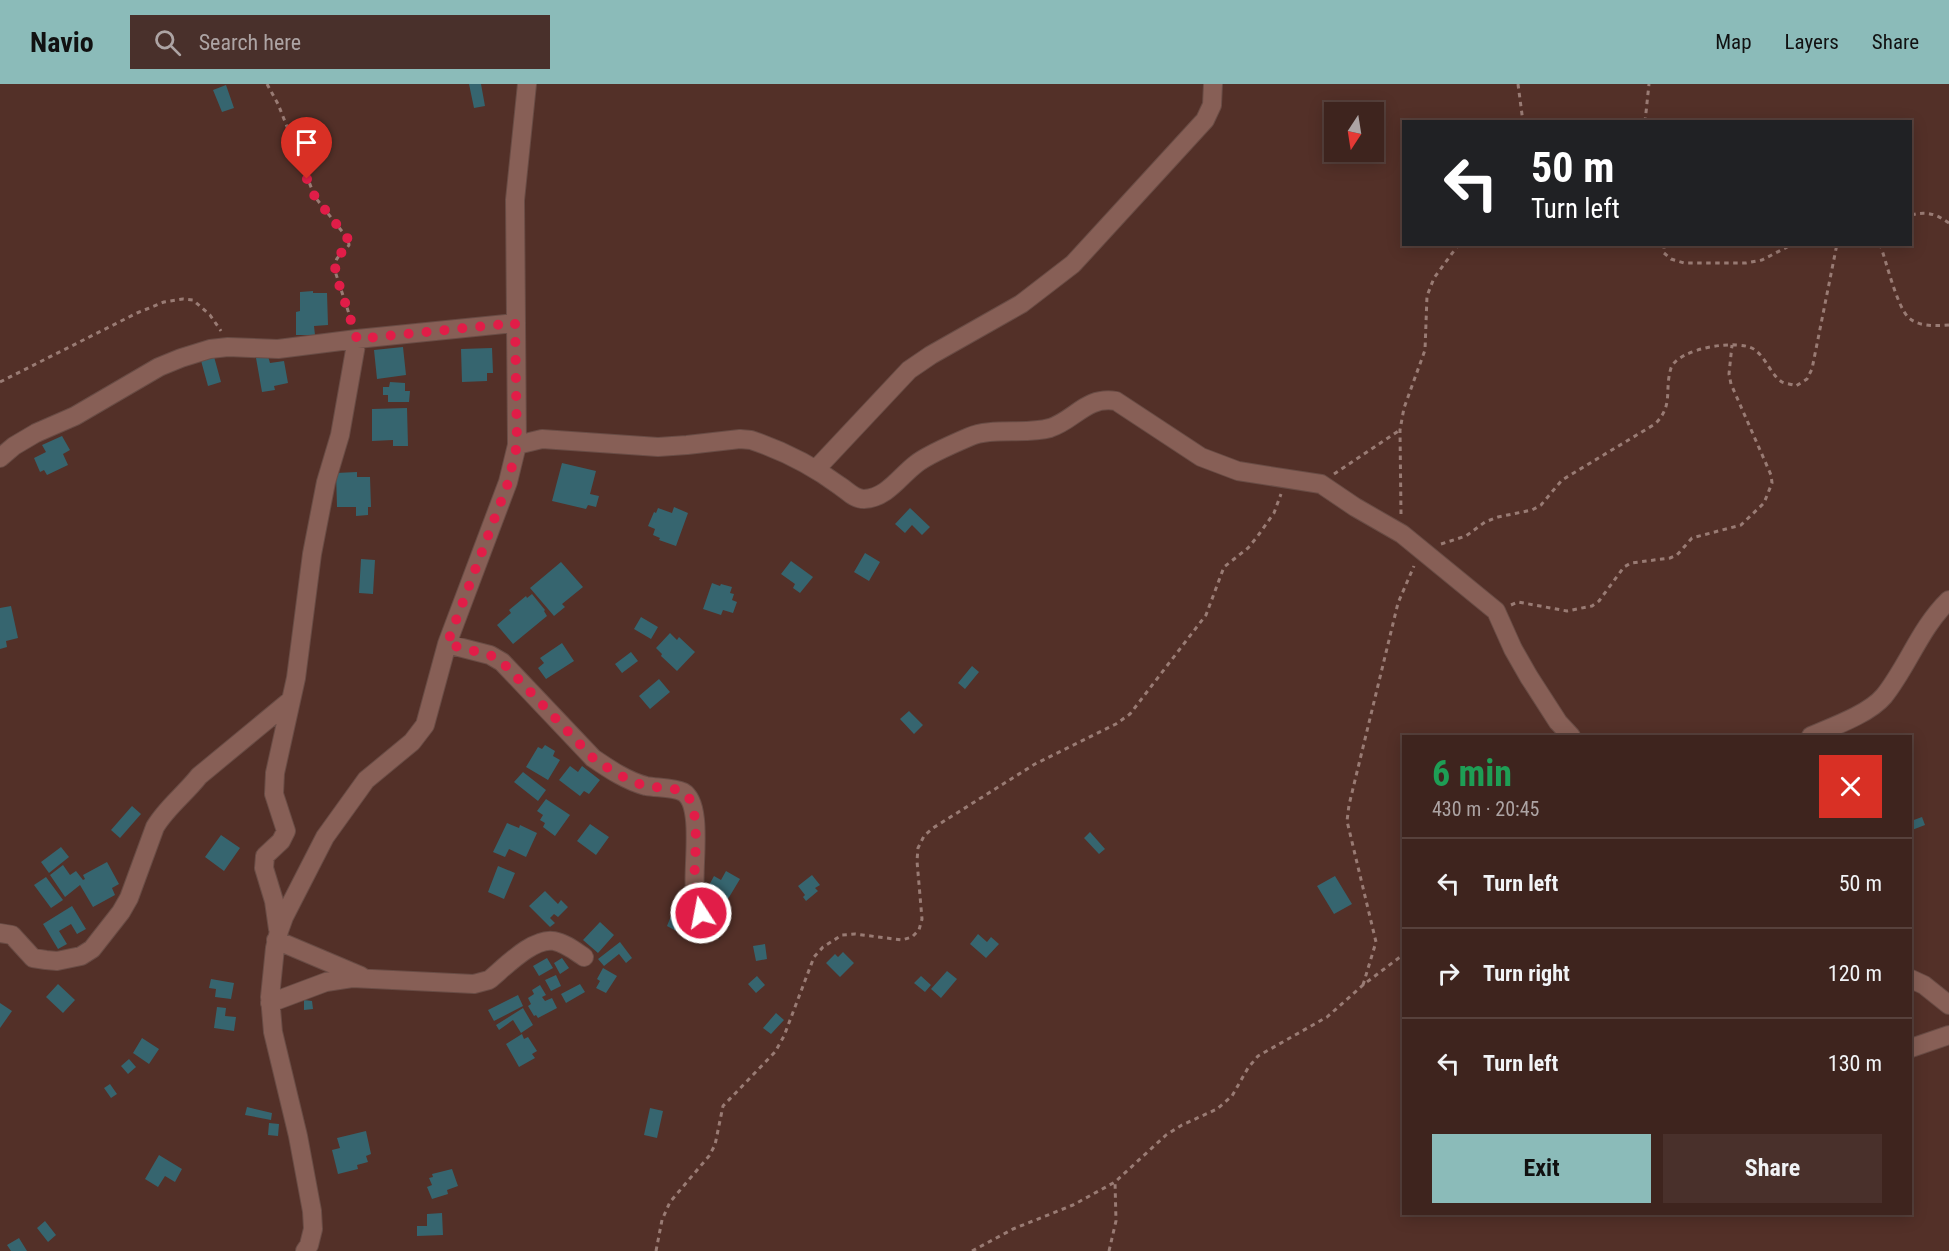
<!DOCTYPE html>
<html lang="en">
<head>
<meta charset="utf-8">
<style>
  :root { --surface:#3e241e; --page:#49302b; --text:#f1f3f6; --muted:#ada4a4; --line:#57413c; --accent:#8bbbb9 }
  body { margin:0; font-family:"Roboto Condensed",sans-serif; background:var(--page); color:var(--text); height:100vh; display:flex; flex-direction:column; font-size:22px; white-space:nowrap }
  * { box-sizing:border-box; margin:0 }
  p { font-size:20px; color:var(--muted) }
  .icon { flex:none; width:33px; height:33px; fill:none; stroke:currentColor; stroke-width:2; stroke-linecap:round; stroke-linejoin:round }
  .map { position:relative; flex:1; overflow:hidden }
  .side { position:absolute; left:1402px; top:651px; width:510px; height:480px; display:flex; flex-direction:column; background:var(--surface); border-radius:0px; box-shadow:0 3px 15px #0003,0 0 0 2px var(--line) }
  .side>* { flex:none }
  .banner { position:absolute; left:1402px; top:36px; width:510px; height:126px; border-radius:0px; box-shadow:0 3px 15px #0003,0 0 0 2px var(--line); background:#202124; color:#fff; overflow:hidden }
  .needle { width:39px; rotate:192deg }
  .tools { position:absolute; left:1324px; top:18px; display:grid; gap:12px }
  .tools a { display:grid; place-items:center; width:60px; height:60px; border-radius:0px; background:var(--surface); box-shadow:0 3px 15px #0003,0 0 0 2px var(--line); font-size:30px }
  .pin { position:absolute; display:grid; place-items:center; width:51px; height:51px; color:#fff; margin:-62px -26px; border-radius:50% 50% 50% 0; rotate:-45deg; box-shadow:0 0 6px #0007 }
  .pin .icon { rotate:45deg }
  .me { position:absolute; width:66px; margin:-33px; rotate:349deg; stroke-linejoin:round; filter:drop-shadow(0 0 4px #0008) }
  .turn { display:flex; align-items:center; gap:21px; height:126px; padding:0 30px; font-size:27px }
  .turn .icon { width:78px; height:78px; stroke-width:2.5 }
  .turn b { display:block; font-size:42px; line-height:51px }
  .round { display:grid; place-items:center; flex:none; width:63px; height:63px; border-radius:0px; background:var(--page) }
  .overview { display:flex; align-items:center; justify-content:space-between; height:102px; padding:0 30px }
  h1 { font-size:36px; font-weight:700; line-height:45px; color:#1e9e55 }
  .action { display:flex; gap:12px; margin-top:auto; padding:12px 30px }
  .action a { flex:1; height:69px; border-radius:0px; background:var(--accent); color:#111; font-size:24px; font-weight:700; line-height:69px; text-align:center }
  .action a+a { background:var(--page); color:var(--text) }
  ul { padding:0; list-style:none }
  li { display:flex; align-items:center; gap:18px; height:90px; padding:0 30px; border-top:2px solid var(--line) }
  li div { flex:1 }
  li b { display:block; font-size:22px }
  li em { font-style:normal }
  header { display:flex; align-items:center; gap:36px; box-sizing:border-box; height:84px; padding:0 30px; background:var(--accent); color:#111 }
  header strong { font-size:28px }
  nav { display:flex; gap:33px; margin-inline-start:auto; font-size:21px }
  .search { width:420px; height:54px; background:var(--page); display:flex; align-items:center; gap:15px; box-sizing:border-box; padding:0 21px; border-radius:0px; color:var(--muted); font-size:22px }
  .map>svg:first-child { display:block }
</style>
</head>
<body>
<header>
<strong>Navio</strong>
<div class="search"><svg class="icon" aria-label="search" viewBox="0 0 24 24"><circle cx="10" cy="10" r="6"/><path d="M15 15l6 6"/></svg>Search here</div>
<nav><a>Map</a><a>Layers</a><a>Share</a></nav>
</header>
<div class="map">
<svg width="1949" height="1167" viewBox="0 0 1949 1167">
  <rect width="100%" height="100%" fill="#533028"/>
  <path fill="#36656f" d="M469 0H481L485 22 474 24Z
    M226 1 234 24 222 28 213 6Z
    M313 207V209H327L328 241 314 242 315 251H296V228L300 227V208Z
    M403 263 406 291 377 295 374 266Z
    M492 264 493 289H487V297L462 298 461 265Z
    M213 269 221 298 208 302 200 273Z
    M268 272 270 279 284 277 288 299 274 302 275 306 262 308 256 274Z
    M390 298 405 299V307H410L409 318H388V311H383V303H389Z
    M407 324 408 362H393V356L372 357V325Z
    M62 352 70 366 63 370 68 381 47 391 44 386 40 388 34 374 46 368 42 361Z
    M562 379 596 387 590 410 599 412 596 423 588 421 586 425 552 417Z
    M357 388V393H370L371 423H368V431L356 432V423H337L336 389Z
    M674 423 688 429 676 462 659 456 660 454 653 451 655 445 648 442 654 428 656 429 658 424 672 429Z
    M910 424 930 443 922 451 912 441 905 449 895 440Z
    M865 469 880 478 869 497 854 488Z
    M361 475 375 476 373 510 359 509Z
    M791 477 813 493 800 509 793 504 795 500 781 490Z
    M561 478 583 503 562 520 565 523 554 532 530 504Z
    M712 499 720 502 721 500 732 503 730 509 734 510 732 516 737 518 733 529 723 526 721 531 703 525Z
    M532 510 545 526 544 527 547 532 513 560 497 541 511 529 509 526 526 512 527 514Z
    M11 522 18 554 6 557 7 563 0 565V524Z
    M641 533 658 543 651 555 634 545Z
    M670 549 677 556 679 553 695 568 677 587 661 572 662 570 656 564Z
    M562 559 574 577 546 595 538 584 544 579 540 574Z
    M631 568 638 577 622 589 615 580Z
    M972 582 979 588 965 605 958 599Z
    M659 595 670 608 650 625 639 612Z
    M909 627 923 641 914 650 900 635Z
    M545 661 555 667 553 672 560 676 548 696 526 683 538 663 542 665Z
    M570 682 578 688 582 682 600 696 589 710 584 707 580 712 559 696Z
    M523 688 546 706 538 717 514 698Z
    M546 715 570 731 555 752 543 743 545 739 540 736 543 731 537 727Z
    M132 722 141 730 120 754 111 746Z
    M1922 733 1925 741 1912 746 1911 737Z
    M507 739 519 744 520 741 537 749 526 773 509 765 505 773 493 768Z
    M590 740 609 753 596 771 577 757Z
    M1090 748 1105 765 1099 770 1084 754Z
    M221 751 240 764 224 787 205 773Z
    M61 763 69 773 49 789 41 778Z
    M107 778 119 800 112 804 115 811 93 823 80 801 65 813 50 791 63 781 70 791 76 787 83 796 85 795 83 791Z
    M498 782 515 789 504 815 488 808Z
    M726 787 740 795 728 815 708 803 714 792 721 796Z
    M812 791 820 801 815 804 818 807 806 817 803 813 805 811 798 802Z
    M1335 792 1352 820 1334 830 1317 802Z
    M46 793 63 816 51 824 34 801Z
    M545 807 558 820 561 816 568 823 558 833 554 830 550 834 555 839 550 843 529 822Z
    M72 822 86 845 77 850 71 840 59 847 67 860 58 865 43 840Z
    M680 827 690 832 686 838 692 841 686 852 667 842 671 832 676 835Z
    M723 827 729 831 723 839 717 835Z
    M600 838 614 851 598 869 583 856Z
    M978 850 987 858 991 853 999 860 986 874 970 860Z
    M620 858 632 874 626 879 619 870 604 882 598 875Z
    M765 860 767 875 756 877 753 862Z
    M843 868 854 879 840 893 826 879 835 870 838 873Z
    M547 874 553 884 539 892 533 882Z
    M562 874 569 884 560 890 554 879Z
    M603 884 617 892 606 909 596 904 600 897 597 895Z
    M947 887 957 895 941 914 931 905Z
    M556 891 561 902 551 907 545 896Z
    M757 892 765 901 756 909 748 900Z
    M921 892 931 901 925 908 914 899Z
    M211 895 234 899 231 915 215 913 216 905 209 904Z
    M58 900 75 916 63 929 46 913Z
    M580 900 585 908 566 919 561 910Z
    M540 901 546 911 542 913 545 917 552 914 557 924 538 934 536 931 534 932 528 922 531 920 528 914 534 910 532 906Z
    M518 911 523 922 494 937 488 926Z
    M304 916 312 917 313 925 304 926Z
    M0 919 12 927 0 944Z
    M217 923 226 924 225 932 236 933 234 947 214 944Z
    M523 924 533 941 521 949 513 936 499 946 496 941Z
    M776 929 784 936 771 950 763 944Z
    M522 950 524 955 528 953 537 967 532 970 535 974 519 983 506 960Z
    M142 954 159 965 149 980 133 969Z
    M129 975 136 983 128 990 121 982Z
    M110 1000 117 1010 111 1014 104 1004Z
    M247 1023 272 1029 271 1036 245 1031Z
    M650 1024 663 1027 657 1054 644 1051Z
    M269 1039 279 1040 278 1052 268 1051Z
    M366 1047 371 1070 366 1072 368 1078 357 1081 358 1085 338 1090 332 1066 340 1064 337 1054Z
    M159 1071 182 1085 175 1098 165 1092 158 1103 145 1095Z
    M452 1085 458 1102 447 1106 448 1110 432 1115 427 1103 432 1101 429 1094 433 1093 432 1090Z
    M442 1129 443 1151 417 1152V1142H427V1130Z
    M45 1137 56 1151 48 1158 37 1144Z
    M19 1154 27 1167H11L7 1161Z"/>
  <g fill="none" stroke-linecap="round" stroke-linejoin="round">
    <defs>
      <path id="minor" d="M517 361 542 355 658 363 687 361 740 355 751 356C784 367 813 382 840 402 848 407 854 415 864 415 887 414 900 392 916 380 927 371 955 359 969 353 991 343 1025 351 1050 344 1075 336 1086 312 1116 317L1201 373 1238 387 1321 400 1355 423 1402 450 1496 527 1513 565 1529 593 1558 638 1571 652
        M0 374 14 362 36 349 75 332 159 283 181 274 210 265 228 263 278 265 357 255 515 239
        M817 384 909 286 931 271 1021 220 1073 180 1205 36 1212 21 1213 0
        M447 560 490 571 502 578 593 674C609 685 627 697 646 702 657 704 673 703 683 708 704 720 692 784 695 806 696 814 699 821 701 829
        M1811 652C1832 643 1869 630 1884 612 1908 582 1920 544 1949 516
        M278 845 274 817 264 784 265 772 281 757 286 747 274 710 275 689 296 594 312 470 326 398 340 351 357 255
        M0 849 12 851 33 874 46 876 57 877 81 872 92 865 121 828 129 814 155 743C166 724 185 710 199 692L291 616
        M276 856 361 892
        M1911 895 1924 901 1949 921
        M270 919 326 898 352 894 474 900 489 896C504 884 533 853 554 857 565 859 575 867 584 873
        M1911 964 1949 951
        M305 1167 309 1161 313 1145 312 1127 298 1052 273 948 270 913 275 864 279 847 284 833 325 753 366 696 412 658 425 641 447 560 508 398 517 361 515 116 527 0"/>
    </defs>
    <use href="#minor" stroke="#694c45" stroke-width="20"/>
    <path stroke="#997b74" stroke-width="3" stroke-dasharray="4.5 4.5" stroke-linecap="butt" d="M267 0 278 20 315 113 348 155 349 161C341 173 334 171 335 187L352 239
      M1518 0 1523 38
      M1645 38 1649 0
      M1911 131C1927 127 1936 130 1949 139
      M1664 160V169L1671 175 1684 179H1746L1762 176 1793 160
      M1880 160C1886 177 1897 222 1908 233 1918 243 1936 242 1949 241
      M0 298 137 229 164 218 183 215 193 216 210 231 221 247
      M1334 390 1400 346
      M1401 430 1400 346 1404 324 1425 266 1427 212 1434 194 1459 160
      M1441 460 1466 452 1485 438 1498 433 1532 426 1541 421 1562 396 1655 340C1674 321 1664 307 1671 284 1678 264 1740 254 1755 266 1766 274 1771 291 1782 298 1786 300 1792 300 1796 302L1807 295 1812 285 1837 160
      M1511 521 1518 518 1567 527 1592 522 1599 517 1624 483 1631 479 1670 474 1677 471 1692 454 1741 441 1764 419 1772 399 1771 391 1731 300 1729 290 1732 261
      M1363 901 1376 858 1347 737 1349 721 1398 519 1414 482
      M656 1167 662 1136 670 1118 709 1072 715 1061 723 1022 775 968 784 952 814 873 823 863 842 851 855 850 902 856 912 853 919 846 922 835 917 777 918 764 924 752 933 744 1035 680 1116 640 1130 630 1206 531 1224 483 1248 464 1257 453 1274 429 1281 410
      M972 1167 1013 1145 1073 1121 1115 1098 1166 1051 1182 1041 1217 1025 1232 1012 1248 984 1258 972 1327 933 1363 901 1404 870
      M1109 1167 1116 1137 1115 1098"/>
    <use href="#minor" stroke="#875f56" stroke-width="18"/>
  </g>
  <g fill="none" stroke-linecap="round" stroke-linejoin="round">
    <path stroke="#e11d48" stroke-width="10" stroke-dasharray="0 18" d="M307 95 315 113 348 155 349 161 336 174 335 188 357 255 515 239 517 361 508 399 447 560 490 571 502 578 593 674C609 685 627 697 646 702 657 704 673 703 683 708 704 720 692 784 695 806 696 814 699 822 701 829"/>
  </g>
</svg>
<div class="tools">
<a><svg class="needle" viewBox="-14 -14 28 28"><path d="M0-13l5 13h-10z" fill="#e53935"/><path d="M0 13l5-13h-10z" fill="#ada4a4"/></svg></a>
</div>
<div class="pin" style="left:307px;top:95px;background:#d93025"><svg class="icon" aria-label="arrive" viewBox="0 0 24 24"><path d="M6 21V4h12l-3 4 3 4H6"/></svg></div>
<svg class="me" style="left:701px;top:829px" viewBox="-20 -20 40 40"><circle r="17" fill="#e11d48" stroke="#fff" stroke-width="3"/><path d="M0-11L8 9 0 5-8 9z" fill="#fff"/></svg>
<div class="banner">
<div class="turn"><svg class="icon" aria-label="left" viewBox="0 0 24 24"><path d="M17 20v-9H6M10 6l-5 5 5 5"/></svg><div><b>50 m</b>Turn left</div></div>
</div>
<section class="side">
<div class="overview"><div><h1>6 min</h1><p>430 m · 20:45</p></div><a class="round" style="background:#d93025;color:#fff"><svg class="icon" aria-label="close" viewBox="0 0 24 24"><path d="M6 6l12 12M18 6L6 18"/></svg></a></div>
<ul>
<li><svg class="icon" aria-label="left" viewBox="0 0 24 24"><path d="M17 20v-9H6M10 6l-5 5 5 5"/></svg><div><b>Turn left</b></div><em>50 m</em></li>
<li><svg class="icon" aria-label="right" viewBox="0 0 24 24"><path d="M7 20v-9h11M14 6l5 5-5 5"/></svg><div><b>Turn right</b></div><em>120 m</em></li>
<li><svg class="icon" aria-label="left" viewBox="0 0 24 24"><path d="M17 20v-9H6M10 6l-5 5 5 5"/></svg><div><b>Turn left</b></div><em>130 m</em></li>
</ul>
<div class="action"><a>Exit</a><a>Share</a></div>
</section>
</div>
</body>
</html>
